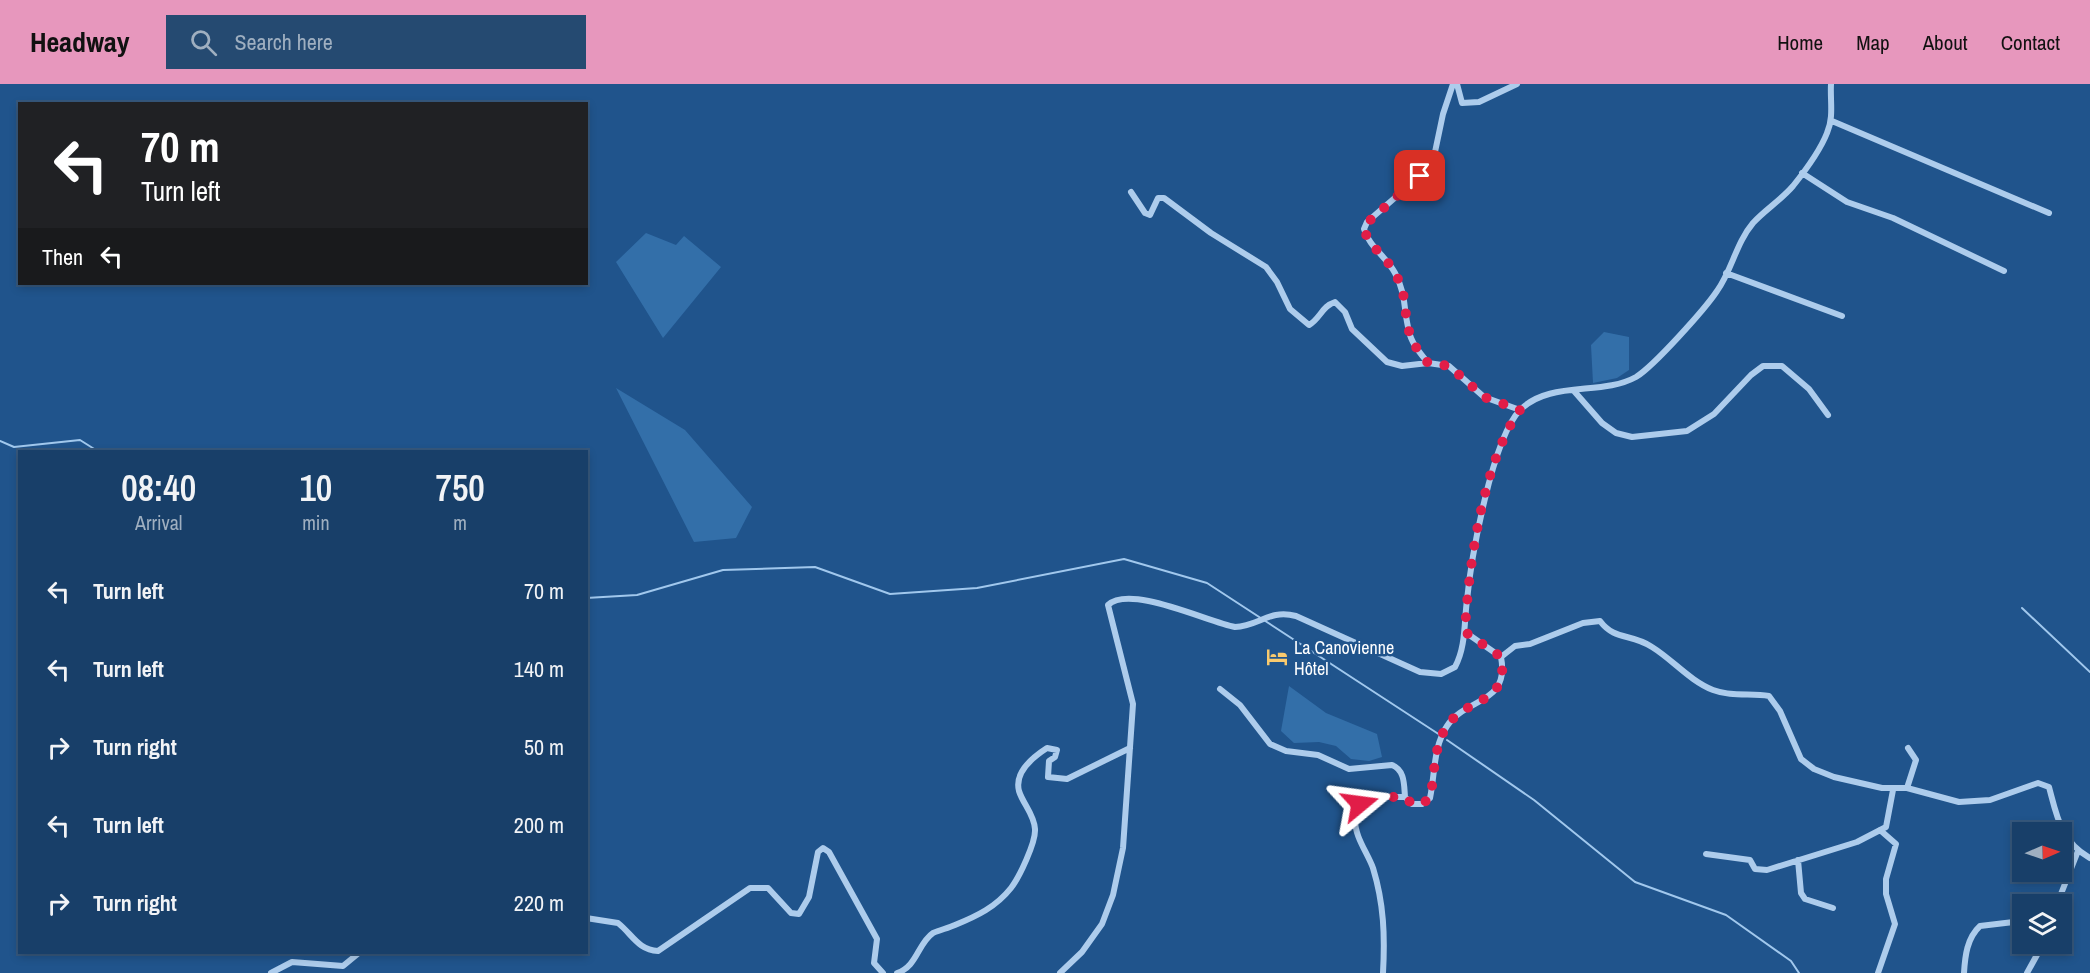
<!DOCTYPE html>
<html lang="en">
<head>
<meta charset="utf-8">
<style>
  :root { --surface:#183f69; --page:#254a71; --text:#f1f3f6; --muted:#9fafc0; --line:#36587d; --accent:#e797bd }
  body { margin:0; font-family:"Archivo Narrow",sans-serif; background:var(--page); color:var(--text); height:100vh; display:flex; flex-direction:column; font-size:22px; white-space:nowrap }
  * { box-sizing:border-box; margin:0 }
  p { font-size:20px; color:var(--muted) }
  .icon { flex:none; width:33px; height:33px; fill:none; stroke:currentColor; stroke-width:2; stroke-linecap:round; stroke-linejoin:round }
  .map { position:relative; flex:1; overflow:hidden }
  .side { position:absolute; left:18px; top:366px; width:570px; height:504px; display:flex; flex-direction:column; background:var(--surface); border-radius:0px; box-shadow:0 3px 9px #0003,0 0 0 2px var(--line) }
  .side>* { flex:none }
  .top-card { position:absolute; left:18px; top:18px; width:570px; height:183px; border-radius:0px; box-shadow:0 3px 9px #0003,0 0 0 2px var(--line); background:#202124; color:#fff; overflow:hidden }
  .needle { width:39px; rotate:88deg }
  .controls { position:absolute; left:2012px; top:738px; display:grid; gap:12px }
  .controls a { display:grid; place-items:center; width:60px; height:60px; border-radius:0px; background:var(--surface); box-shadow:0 3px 9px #0003,0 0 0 2px var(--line); font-size:30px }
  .pin { position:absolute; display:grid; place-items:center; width:51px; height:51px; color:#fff; margin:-26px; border-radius:12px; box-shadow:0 3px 9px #0006 }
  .me { position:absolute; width:66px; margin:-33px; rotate:74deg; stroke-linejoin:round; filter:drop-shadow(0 0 4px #0008) }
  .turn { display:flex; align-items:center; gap:21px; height:126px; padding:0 24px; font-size:27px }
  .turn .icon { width:78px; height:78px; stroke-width:2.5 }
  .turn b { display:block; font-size:42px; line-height:51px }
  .then { display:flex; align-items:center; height:57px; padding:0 24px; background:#0003; gap:12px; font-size:22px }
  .eta { display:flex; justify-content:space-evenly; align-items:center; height:102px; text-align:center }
  .eta b { font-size:36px; font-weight:600; line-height:42px }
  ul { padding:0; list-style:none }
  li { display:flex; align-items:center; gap:18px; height:78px; padding:0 24px }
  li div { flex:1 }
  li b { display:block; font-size:22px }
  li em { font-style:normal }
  header { display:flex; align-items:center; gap:36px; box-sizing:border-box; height:84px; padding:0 30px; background:var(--accent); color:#111 }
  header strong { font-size:28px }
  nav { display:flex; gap:33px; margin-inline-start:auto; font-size:21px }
  .search { width:420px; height:54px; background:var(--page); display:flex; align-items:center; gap:15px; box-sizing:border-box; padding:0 21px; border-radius:0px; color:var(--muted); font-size:22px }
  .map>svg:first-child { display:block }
</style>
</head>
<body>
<header>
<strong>Headway</strong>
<div class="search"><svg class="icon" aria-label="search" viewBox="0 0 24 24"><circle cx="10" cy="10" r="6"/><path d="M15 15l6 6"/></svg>Search here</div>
<nav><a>Home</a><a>Map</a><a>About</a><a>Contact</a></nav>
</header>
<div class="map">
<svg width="2090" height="889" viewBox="0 0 2090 889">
  <rect width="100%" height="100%" fill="#20548c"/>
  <path fill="#336fa9" d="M646 149 676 161 684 152 721 183 663 254 616 178Z
    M1604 248 1629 253V286L1617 294 1593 299 1591 261Z
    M616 304 685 346 752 423 736 454 694 458Z
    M1289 602 1326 629 1377 650 1382 673 1369 677 1351 675 1336 662 1319 658 1294 659 1281 647Z"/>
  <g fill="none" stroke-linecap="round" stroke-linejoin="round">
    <path stroke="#a1c8ed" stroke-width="2" d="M0 357 14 363 80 356 99 368
      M586 514 637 511 723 486 815 483 890 510 977 504 1124 475 1207 499 1440 651
      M2022 524 2090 588
      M1447 656 1534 716 1635 798 1726 831 1791 877 1799 889"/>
    <path stroke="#adccec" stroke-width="6" d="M1457 0 1462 19 1479 18 1517 0
      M1832 37 2049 129
      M1802 89 1847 118 1893 134 2004 187
      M1131 108 1145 129 1150 131 1158 114H1164L1211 149 1266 183 1277 198 1290 225 1309 241C1320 235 1322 222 1335 218L1345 228 1352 245 1387 278 1402 282 1428 279 1449 282 1484 313 1520 326
      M1726 189 1842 232
      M1428 279C1421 270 1411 259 1409 247 1403 225 1407 212 1395 189 1386 172 1369 163 1364 145L1367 138 1420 92 1435 68 1443 30 1453 0
      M1574 307 1602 339 1616 349 1632 353 1687 347 1714 330 1751 291 1763 282H1782L1809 305 1828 331
      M1501 573 1515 562 1530 560 1583 539 1600 537C1615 557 1631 549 1652 563 1673 576 1690 597 1713 606 1731 613 1751 609 1769 612L1780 627 1801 675 1814 685 1834 693 1882 704H1907L1959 718 1990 716 2038 699 2049 703C2057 733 2061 758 2090 774
      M1220 605 1240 621 1270 660 1286 667 1318 671 1349 685 1392 681C1405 686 1404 701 1405 713L1412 720H1422L1430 714C1435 691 1433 663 1447 642 1466 613 1510 621 1501 573L1465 548
      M1907 704 1916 676 1908 664
      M1706 770 1750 776 1755 785 1767 786 1857 758 1886 743 1893 706
      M1798 776 1801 809 1805 815 1833 824
      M2057 820 2078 767
      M586 834 618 839C632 850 638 866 658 867L750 804H768L791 829 799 830 809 813 818 768 823 764 829 768 877 855 874 879 883 889
      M271 889 292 878 343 882 360 868
      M897 889C917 883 918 859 933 849 940 846 948 844 955 841 977 832 996 823 1011 804 1019 794 1036 758 1035 745 1034 730 1023 720 1019 707 1014 688 1033 673 1047 664L1057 666 1055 673 1049 677 1048 693 1067 695 1130 664
      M1060 889 1082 868 1102 840 1113 811 1123 764 1133 620 1108 521C1130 500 1208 538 1235 543 1259 542 1269 525 1296 532L1420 588 1441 590 1455 583C1466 563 1464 538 1467 516 1471 475 1492 355 1520 326 1550 296 1602 312 1636 293 1654 282 1705 225 1717 207 1732 186 1736 159 1753 139 1765 126 1781 116 1793 102 1805 87 1820 67 1827 49 1834 33 1830 17 1831 0
      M1383 889C1385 852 1384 820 1373 784 1367 768 1355 753 1355 736 1354 726 1361 719 1368 713H1405
      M1878 889 1895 840 1886 810V795L1896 760 1880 746
      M1964 889C1965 872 1967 854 1980 842L2022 837
      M2027 889 2043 860"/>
  </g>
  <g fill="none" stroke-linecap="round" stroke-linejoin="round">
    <path stroke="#e11d48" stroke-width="10" stroke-dasharray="0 18" d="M1360 720 1368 713H1405L1412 720H1422L1430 714C1435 691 1433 663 1447 642 1466 613 1510 621 1501 573L1465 548C1468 485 1483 377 1520 326L1484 313 1449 282 1428 279C1421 270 1411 259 1409 247 1403 225 1408 213 1395 189 1386 172 1369 163 1364 145L1368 138 1420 92"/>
  </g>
  <defs>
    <symbol id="hotel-bare" viewBox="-9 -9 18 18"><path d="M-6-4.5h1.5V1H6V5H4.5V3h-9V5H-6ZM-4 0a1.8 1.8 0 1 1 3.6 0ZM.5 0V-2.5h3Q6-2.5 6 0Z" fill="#f9ca6e" stroke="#20548c" stroke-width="2.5" paint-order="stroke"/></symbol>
  </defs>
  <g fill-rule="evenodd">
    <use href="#hotel-bare" x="1262" y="558" width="30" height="30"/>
  </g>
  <g text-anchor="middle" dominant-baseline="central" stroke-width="5" stroke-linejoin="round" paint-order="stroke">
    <g font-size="18" fill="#fff" stroke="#20548c" text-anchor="start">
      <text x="1294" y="563">La Canovienne<tspan x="1294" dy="21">Hôtel</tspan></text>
    </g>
  </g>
</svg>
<div class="controls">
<a><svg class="needle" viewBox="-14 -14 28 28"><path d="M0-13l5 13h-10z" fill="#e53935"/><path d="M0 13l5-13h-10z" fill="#9fafc0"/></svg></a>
<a><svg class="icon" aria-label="layers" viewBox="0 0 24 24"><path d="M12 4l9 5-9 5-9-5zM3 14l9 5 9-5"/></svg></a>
</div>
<div class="pin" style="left:1420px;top:92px;background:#d93025"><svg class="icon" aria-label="arrive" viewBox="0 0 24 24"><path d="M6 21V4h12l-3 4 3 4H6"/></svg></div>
<svg class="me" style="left:1360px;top:720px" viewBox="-20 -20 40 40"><path d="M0-17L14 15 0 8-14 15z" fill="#e11d48" stroke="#fff" stroke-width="4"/></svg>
<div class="top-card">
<div class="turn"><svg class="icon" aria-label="left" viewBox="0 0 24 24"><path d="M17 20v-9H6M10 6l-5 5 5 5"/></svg><div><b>70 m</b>Turn left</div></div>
<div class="then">Then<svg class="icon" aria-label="left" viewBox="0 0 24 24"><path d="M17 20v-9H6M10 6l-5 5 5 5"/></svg></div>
</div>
<section class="side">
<div class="eta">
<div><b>08:40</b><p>Arrival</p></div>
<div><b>10</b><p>min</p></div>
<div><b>750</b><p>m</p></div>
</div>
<ul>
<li><svg class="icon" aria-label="left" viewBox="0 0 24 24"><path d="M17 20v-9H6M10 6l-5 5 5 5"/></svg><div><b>Turn left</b></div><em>70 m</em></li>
<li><svg class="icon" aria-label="left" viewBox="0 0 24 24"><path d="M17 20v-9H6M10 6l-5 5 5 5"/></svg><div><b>Turn left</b></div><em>140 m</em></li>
<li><svg class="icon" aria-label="right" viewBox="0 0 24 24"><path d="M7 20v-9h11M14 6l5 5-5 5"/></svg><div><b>Turn right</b></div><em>50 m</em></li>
<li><svg class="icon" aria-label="left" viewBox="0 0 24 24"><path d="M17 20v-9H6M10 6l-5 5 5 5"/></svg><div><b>Turn left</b></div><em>200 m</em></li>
<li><svg class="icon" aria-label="right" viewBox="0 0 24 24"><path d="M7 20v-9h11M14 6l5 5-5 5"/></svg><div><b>Turn right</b></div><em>220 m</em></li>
</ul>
</section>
</div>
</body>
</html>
